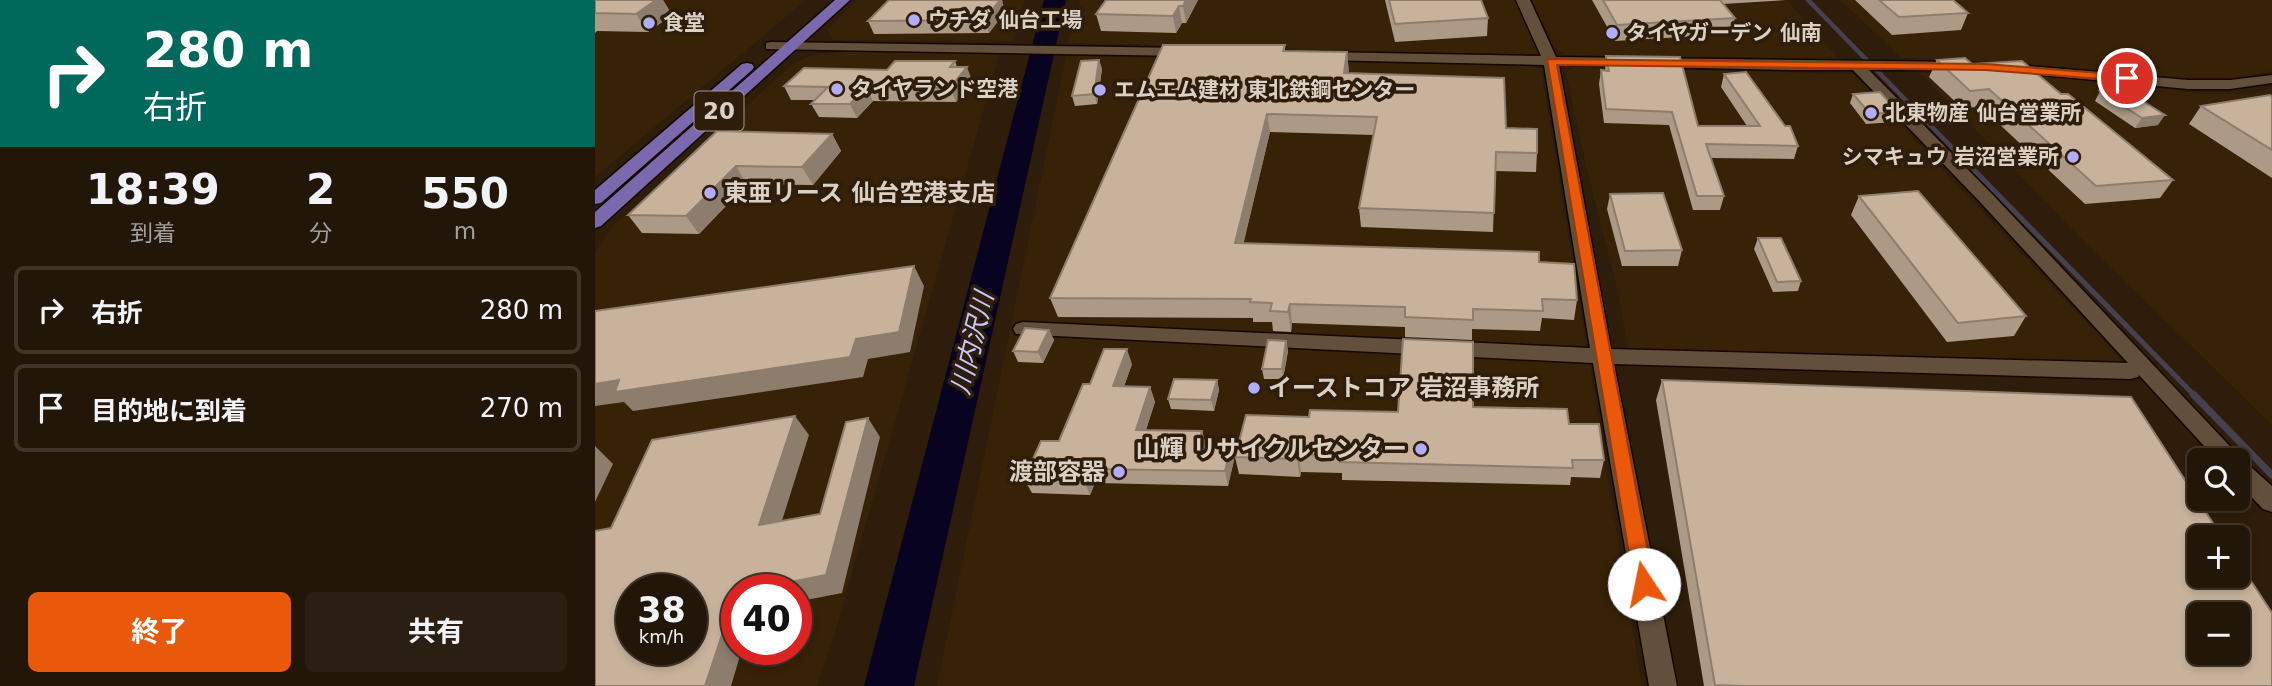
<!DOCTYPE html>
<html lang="ja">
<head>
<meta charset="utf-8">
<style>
  :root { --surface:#221608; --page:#2a1f12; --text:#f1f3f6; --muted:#a29f9c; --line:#3f3529; --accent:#ea580c }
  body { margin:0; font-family:"DejaVu Sans","Noto Sans JP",sans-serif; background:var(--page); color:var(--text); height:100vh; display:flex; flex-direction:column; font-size:26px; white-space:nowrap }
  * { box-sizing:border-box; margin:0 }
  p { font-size:23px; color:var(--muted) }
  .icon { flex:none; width:38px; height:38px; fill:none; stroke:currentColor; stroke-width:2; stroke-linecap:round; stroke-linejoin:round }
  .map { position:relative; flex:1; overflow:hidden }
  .side { display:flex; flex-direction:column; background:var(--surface); width:595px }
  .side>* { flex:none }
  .banner { background:#00695c; color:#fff; overflow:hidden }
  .fabs { position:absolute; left:1592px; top:448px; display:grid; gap:14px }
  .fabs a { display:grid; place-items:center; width:63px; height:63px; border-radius:10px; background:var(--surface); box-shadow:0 4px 10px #0003,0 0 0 2px var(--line); font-size:35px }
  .speed { position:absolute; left:21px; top:574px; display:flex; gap:14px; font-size:35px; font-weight:700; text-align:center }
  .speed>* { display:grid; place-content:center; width:91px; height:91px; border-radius:50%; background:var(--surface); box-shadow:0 4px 10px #0003,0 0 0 2px var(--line); line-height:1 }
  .speed small { font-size:18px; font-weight:400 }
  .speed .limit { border:10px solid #d22; background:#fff; color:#111 }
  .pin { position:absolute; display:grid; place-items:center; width:60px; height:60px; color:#fff; margin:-30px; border:4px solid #fff; border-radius:50%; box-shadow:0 2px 7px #0007 }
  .me { position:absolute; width:77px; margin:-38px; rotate:349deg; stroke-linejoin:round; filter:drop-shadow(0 0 5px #0008) }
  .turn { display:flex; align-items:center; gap:24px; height:147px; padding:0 28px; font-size:32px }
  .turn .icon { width:91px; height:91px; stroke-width:2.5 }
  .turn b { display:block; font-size:49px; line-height:60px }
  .eta { display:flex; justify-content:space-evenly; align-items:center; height:119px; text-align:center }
  .eta b { font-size:42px; font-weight:700; line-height:49px }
  .button { display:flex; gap:14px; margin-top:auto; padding:14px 28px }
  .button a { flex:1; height:80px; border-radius:10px; background:var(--accent); color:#fff; font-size:28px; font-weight:700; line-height:80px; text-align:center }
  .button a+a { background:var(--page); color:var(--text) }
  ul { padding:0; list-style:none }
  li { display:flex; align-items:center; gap:21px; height:88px; margin:0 14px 10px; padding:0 14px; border:4px solid var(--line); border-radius:10px }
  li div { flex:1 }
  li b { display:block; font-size:26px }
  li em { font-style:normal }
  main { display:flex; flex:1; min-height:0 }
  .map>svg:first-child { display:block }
</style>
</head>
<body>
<main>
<section class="side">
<div class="banner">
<div class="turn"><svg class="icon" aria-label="right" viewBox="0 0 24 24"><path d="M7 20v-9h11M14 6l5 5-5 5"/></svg><div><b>280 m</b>右折</div></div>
</div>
<div class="eta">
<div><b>18:39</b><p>到着</p></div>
<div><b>2</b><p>分</p></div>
<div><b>550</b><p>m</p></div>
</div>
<ul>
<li><svg class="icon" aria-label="right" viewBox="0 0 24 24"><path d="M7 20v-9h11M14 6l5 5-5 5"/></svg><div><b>右折</b></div><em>280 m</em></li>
<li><svg class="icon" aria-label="arrive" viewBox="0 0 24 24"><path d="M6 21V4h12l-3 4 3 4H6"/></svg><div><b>目的地に到着</b></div><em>270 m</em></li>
</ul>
<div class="button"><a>終了</a><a>共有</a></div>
</section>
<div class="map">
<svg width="1677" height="686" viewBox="0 0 1677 686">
  <rect width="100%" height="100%" fill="#2d1d0a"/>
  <path fill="#372208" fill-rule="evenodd" d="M0 0H211L0 177Z
    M263 0H430L418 41 238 40 232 29Z
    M485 0H922L945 49 939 55 473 43Z
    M937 0H1192L1244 59 972 55 960 48Z
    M1245 0H1677V71L1634 80 1593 79 1405 62 1307 58Z
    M247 52H405L240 633 222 686H0V252L21 223 197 65 214 56ZM37 590H96V649H37ZM142 590H201V649H142Z
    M471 56 937 66 946 69 1047 686H342Z
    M980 67 1258 74 1531 365 1033 351 1023 292 990 162 971 72Z
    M1325 73H1389L1494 80 1612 94H1655L1677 89V425L1488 240Z"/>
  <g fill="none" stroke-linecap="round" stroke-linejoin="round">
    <path stroke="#474051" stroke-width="4.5" d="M1213 0 1382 173"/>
    <path stroke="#474051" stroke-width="5" d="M1380 171 1600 396"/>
    <path stroke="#474051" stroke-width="7" d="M1598 394 1677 475"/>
    <path fill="#080320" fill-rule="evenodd" d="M449 0H471L319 686H269Z"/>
    <defs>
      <path id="street" d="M1262 62 1267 63 1398 195 1647 459 1677 486V512L1668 509 1643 483V460H1622L1386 203 1257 69 1255 66 1257 63Z"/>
      <path id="secondary" d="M921 0H935L961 57 1368 62 1375 66 1368 70H1196L964 65 1016 349 1535 363 1543 365 1546 371 1543 377 1535 379 1019 364 1082 686H1054L998 363 421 334 418 329 421 324 428 322 995 348 949 65 725 60 718 56 725 52 946 56Z
        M176 42 592 48 599 52 592 56 171 49V43Z
        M1411 64 1593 80H1635L1677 75V83L1635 89H1593L1406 71 1404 68 1406 65Z"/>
      <path id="primary" d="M240 0H255L6 226 0 228V212Z
        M152 63 157 64 159 67 157 70 6 203 0 204V190L147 64Z"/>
    </defs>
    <use href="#street" stroke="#150700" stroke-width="3"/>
    <use href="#secondary" stroke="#150700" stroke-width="3"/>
    <use href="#primary" stroke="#150700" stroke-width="3"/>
    <use href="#street" fill="#63503c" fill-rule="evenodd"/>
    <use href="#secondary" fill="#63503c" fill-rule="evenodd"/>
    <use href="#primary" fill="#7a6aad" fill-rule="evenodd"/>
  </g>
  <path fill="#ac9986" d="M0 0H68L77 15 53 32 2 31 0 33Z
    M511 0H603L591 23H587L581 33 506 31 501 14Z
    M790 0H886L893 18 892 36 800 42Z
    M997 0H1191L1128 4 1140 18 1136 34 1020 41Z
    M1260 0H1358L1373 13 1366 30 1297 35Z
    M408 1 407 2 410 12 394 33 279 34 273 21Z
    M690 45V51L752 52 753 73 911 128 942 153 941 172 900 171 898 232 766 227 764 208 779 135 675 132 648 244 944 262 982 300 979 320 947 318 945 331 877 329V340L810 337V327L697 323 696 332 678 331 677 322H658V318L463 317 455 298Z
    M1011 56 1103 126H1152L1126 87 1129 74 1203 146 1199 159 1116 158 1129 196 1125 210H1098L1074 125 1009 123 1004 84 1006 70 1010 71Z
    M504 60 507 69 502 104 480 106 477 96Z
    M1342 60 1377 64 1466 94 1578 180 1565 198 1490 204 1386 107 1367 108 1334 77Z
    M360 61 362 67 377 80 361 102 278 101 262 118 224 117 216 104 220 100H196L189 86 292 70Z
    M1505 91 1563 125 1540 128 1500 101Z
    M1258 94 1303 112 1299 122 1271 124 1255 103Z
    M1677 97V178L1594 124 1606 106Z
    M122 131 237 134 246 151 218 185 152 184 104 234 47 233 33 215Z
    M1015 194 1087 250 1083 266H1027L1012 209Z
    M1264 196 1431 316 1419 336 1352 342 1256 215Z
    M1163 238 1206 281 1203 291 1178 292 1159 249Z
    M454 330 459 340 448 363 423 362 418 351Z
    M691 341 693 351 688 379H669L667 369Z
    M537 364 529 386 555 387 560 402 551 430 607 431 611 445H636L639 460 633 486 500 483 495 495 437 493 429 479 464 441 495 384Z
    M622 380 624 390 619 411 576 409 573 399Z
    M1067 380 1677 686H1109L1061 400Z
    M803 412 974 424 1009 460 1005 478 976 477 975 485 747 480V473L706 472 705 477 644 474 640 457 714 417Z"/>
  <path fill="#8c7d6d" d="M61 0H68L77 15 53 32 41 14Z
    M395 0H407L410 12 394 33 389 20Z
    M591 0H603L591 23 588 6Z
    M584 6 587 23 581 33 578 16Z
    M752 52 754 70 751 91 749 73Z
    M504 60 507 69 502 104 499 94Z
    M372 67 377 80 361 102 355 88Z
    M271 87 278 101 262 118 255 104Z
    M672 114 675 132 644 263 640 243Z
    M1570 115 1563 125 1540 128 1547 118Z
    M237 134 246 151 218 185 207 167Z
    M141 166 152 184 104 234 91 216Z
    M319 266 329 286 315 352 273 359 268 377 38 411 29 402 0 406V384L261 339Z
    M695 304 697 323 696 332 693 312Z
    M454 330 459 340 448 363 443 352Z
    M691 341 693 351 688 379 687 369Z
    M532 349 537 364 524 401 518 386Z
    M622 380 624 390 619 411 616 400Z
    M555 387 560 402 546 444 541 430Z
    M200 416 214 435 180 543 164 525Z
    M273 418 285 437 247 593 201 602V590H154L231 575Z
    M607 431 611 445 603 444Z
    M636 445 639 460 633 486 630 471Z
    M0 446 18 464 0 502Z
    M703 454 706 472 705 477 702 459Z
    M494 469 500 483 495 495 489 481Z
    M142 592V649H147L136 686H110Z"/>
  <path fill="#c8b29c" stroke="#8c7d6d" stroke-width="2" fill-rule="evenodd" d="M0 0H61L41 14 0 13Z
    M294 0H405L389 20 273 21Z
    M511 0H591L588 6H584L578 16 501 14Z
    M794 0H886L893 18 800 24Z
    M1008 0H1125L1140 18 1022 25Z
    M1284 0H1358L1373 13 1304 17Z
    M568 45H690L688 51 752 52 749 73 909 78 911 128 942 129V153L901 152 899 213 764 208 782 117 672 114 640 243 944 252V262L979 264 982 300 947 299 948 311 878 309V320L810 317V307L695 304 693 312 675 311 677 303 655 302 656 299 455 298Z
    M1011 56 1085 57 1103 126H1165L1129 74 1151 72 1190 126H1195L1203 146 1111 144 1129 196H1102L1077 112 1011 109 1006 70 1014 71Z
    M1370 58 1377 64 1427 61 1466 94H1473L1578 180 1501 186 1394 89 1375 91 1342 60Z
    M504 60 499 94 477 96 486 61Z
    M300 61H360L355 67H372L355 88 271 87 255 104H216L233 87 189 86 209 68 292 70Z
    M1527 88 1570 115 1547 118 1505 91Z
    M1285 92 1303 112 1275 114 1258 94Z
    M1675 95 1677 97V150L1606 106Z
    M122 131 237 134 207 167 141 166 91 216 33 215Z
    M1323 191 1431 316 1363 323 1264 196Z
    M1068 193 1087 250 1030 251 1015 194Z
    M1163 238H1186L1206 281 1182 282Z
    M319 266 304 332 261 339 255 357 20 392 24 380 0 384V311Z
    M430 328 454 330 443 352 418 351Z
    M808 339 878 342V407L972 409 974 424H1004L1009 460H977L978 468 745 462 746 455 703 454 702 459 640 457 651 415 714 417 715 410 803 412Z
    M673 340 691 341 687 369H667Z
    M509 349H532L518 386 555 387 541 430 607 431 603 444 636 445 630 471 494 469 489 481 429 479 446 441H464L488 384H495Z
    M579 379 622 380 616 400 573 399Z
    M1067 380 1536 397 1627 537H1605V576H1643V561L1677 613V686H1150L1120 685ZM1605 614H1643V653H1605Z
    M200 416 164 525 225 514 251 422 273 418 231 575 154 590H142L110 686H0V531L16 528 57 440ZM37 590H96V649H37Z"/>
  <path fill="#ea580c" stroke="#983908" stroke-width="2" d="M952 59 1390 64 1532 75 1538 78 1532 81 1390 70 962 65 1059 584 1056 591 1049 593 1042 591 1039 584Z"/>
  <g fill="#b1adfa" stroke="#2d1d0a" stroke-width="2.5">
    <circle cx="319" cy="20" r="7"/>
    <circle cx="54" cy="23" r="7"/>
    <circle cx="1017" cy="33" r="7"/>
    <circle cx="242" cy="89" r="7"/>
    <circle cx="505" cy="90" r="7"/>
    <circle cx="1276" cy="113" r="7"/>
    <circle cx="1478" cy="157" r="7"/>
    <circle cx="115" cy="193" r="7"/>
    <circle cx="659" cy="388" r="7"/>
    <circle cx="826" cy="449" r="7"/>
    <circle cx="524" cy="472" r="7"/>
  </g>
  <g text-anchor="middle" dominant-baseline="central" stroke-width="7" stroke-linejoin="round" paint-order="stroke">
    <g font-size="21" font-weight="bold" fill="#dbd0c4" stroke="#2d1d0a" text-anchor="start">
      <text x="333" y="20">ウチダ 仙台工場</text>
      <text x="68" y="23">食堂</text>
      <text x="1031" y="33">タイヤガーデン 仙南</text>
      <text x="256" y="89">タイヤランド空港</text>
      <text x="519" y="90">エムエム建材 東北鉄鋼センター</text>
      <text x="1290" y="113">北東物産 仙台営業所</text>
      <text x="1464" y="157" text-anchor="end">シマキュウ 岩沼営業所</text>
    </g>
    <rect fill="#2d1d0a" stroke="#a79a8c" stroke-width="2" x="99.5" y="91.5" width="49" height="39" rx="5"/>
    <g font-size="23" font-weight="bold" fill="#dbd0c4">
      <text x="124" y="111">20</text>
    </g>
    <g font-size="24" font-weight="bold" fill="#dbd0c4" stroke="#2d1d0a" text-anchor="start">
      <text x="129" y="193">東亜リース 仙台空港支店</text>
      <text x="673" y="388">イーストコア 岩沼事務所</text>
      <text x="812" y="449" text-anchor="end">山輝 リサイクルセンター</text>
      <text x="510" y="472" text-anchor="end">渡部容器</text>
    </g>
    <g font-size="26" font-style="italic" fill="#c8c7fd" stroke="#2d1d0a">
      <text transform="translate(377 343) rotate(-76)">川内沢川</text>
    </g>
  </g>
</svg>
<div class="fabs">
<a><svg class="icon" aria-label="search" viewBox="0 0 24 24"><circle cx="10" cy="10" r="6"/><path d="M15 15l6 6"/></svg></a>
<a>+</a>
<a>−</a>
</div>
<div class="speed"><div>38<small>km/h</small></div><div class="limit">40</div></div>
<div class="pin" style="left:1532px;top:78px;background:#d93025"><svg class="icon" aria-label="arrive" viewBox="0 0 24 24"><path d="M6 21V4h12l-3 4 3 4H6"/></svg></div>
<svg class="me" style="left:1049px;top:584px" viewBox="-20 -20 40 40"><circle r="19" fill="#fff"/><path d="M0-13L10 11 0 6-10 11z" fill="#ea580c"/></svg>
</div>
</main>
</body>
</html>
